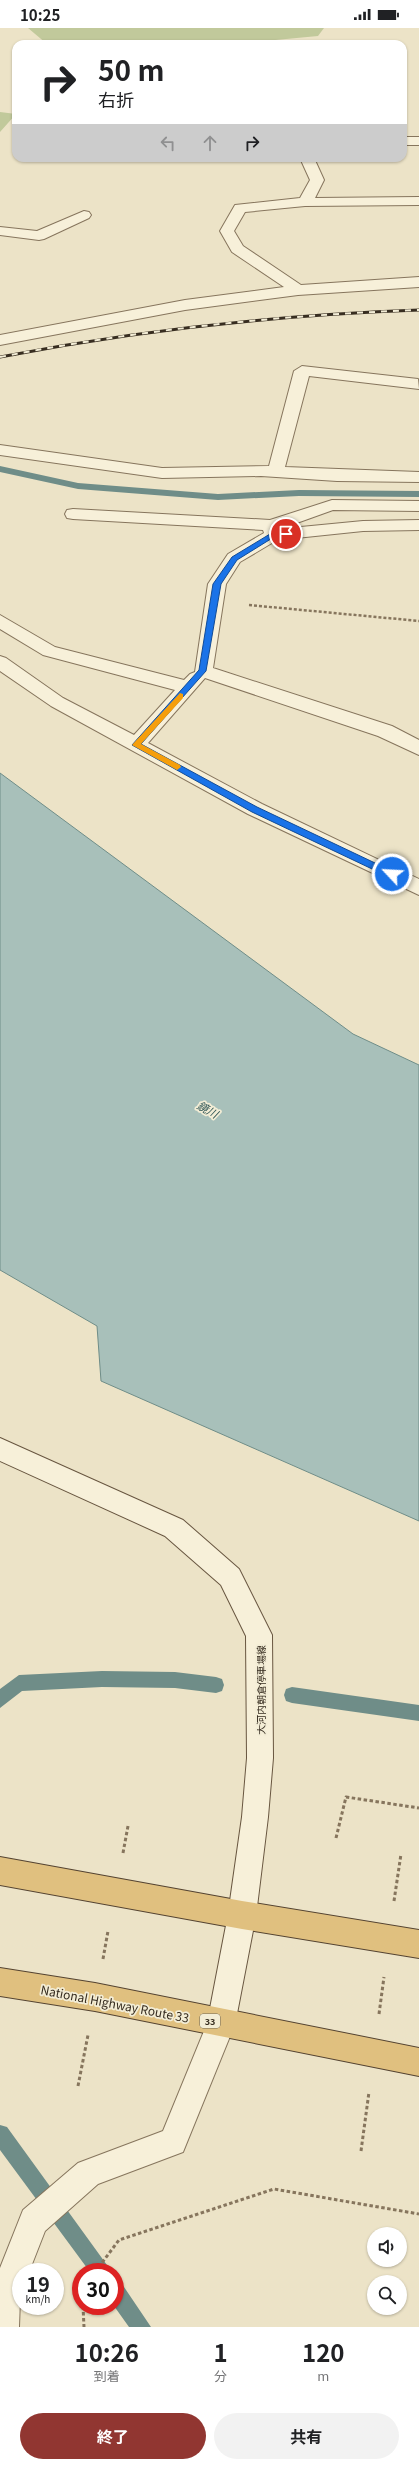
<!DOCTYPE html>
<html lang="ja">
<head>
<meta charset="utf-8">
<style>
  :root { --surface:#fff; --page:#f2f2f2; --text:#202124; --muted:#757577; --accent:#913631 }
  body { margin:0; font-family:Georgia,"Noto Sans JP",serif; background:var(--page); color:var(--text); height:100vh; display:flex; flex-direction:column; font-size:15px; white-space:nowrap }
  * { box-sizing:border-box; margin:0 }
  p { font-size:13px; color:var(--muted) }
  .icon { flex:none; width:22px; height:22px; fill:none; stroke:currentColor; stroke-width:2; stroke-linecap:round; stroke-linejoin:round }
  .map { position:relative; height:2299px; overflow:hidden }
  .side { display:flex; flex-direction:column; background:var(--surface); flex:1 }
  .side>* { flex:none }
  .banner { position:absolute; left:12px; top:12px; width:395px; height:122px; border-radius:12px; box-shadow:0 1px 3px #0004; background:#fff; color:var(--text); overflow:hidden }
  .controls { position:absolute; left:367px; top:2199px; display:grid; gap:8px }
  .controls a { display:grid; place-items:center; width:40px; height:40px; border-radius:50%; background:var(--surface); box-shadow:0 1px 3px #0004; font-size:20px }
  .speed { position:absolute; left:12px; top:2235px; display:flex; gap:8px; font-size:20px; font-weight:700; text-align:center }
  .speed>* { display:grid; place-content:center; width:52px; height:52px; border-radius:50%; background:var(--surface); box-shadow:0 1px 3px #0004; line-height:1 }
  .speed small { font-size:10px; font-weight:400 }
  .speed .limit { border:6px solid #d22; background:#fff; color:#111 }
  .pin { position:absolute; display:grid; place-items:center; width:34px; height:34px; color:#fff; margin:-17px; border:2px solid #fff; border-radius:50%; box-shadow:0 1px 4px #0007 }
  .me { position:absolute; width:44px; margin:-22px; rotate:295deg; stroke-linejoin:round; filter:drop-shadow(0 0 3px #0008) }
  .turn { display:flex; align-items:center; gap:14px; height:84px; padding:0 20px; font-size:18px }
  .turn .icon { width:52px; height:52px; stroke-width:2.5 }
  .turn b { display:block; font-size:28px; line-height:34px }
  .lanes { display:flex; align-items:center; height:38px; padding:0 20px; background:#0003; justify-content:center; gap:20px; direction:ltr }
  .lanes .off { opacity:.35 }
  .eta { display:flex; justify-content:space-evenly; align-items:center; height:68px; text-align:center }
  .eta b { font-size:24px; font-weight:700; line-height:28px }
  .primary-button { display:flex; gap:8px; margin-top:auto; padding:8px 20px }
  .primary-button a { flex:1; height:46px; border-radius:24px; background:var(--accent); color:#fff; font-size:16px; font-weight:700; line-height:46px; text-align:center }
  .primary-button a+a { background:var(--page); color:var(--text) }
  .status { display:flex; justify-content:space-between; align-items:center; height:28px; padding:0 20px; background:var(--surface); direction:ltr }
  .status svg { height:11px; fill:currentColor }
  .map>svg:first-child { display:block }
</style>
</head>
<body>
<div class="status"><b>10:25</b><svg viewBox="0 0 49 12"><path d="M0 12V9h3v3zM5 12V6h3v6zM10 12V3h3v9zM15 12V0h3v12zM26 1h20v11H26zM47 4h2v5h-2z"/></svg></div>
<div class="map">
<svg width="419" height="2299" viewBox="0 0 419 2299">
  <rect width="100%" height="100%" fill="#ece3c7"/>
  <path fill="#c1c99b" d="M28 0H324L318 8 232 16H47Z
    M0 84 16 86 0 104Z"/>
  <path fill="#a8c0ba" stroke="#6f8d88" d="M0 745 353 1006 419 1037V1493L101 1353 97 1298 0 1242Z"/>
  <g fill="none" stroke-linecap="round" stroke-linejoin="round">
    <path fill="#6f8d88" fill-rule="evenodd" d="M0 438 78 455 218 466 299 462 419 463V469L299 468 218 472 78 461 0 444Z
      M102 1643 175 1644 216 1649 222 1651 224 1657 222 1663 216 1665 175 1660 102 1659 22 1663 0 1680V1661L19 1647Z
      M292 1659 419 1677V1693L292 1675 286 1673 284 1667 286 1661Z
      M0 2097 7 2099 112 2244H90L0 2122Z
      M115 2253 122 2256 151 2299H129L114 2278Z"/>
    <defs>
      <path id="minor" d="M403 109H419V117H403Z
        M300 130H314L324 152 315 170 419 169V177L305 178 245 184 234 203 243 218 301 257 419 249V259L298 267 185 282 0 317V307L185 272 284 259 232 224 220 203 235 177 300 170 310 152Z
        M84 183 89 184 91 187 89 190 44 211 39 212 0 207V199L37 203Z
        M302 338 418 351 419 361 309 348 285 439 419 444V454L337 453 261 448 162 450 0 427V417L162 440 269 438 294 343Z
        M332 472 419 473V483L333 482 280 501 363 493 419 492V502L363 503 277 512 240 534 226 556 213 640 392 698 419 712V727L378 708 205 650 148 715 262 776 419 851V867L248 786 51 678 0 643V628L6 630 63 670 134 707 175 662 43 627 0 601V587L55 619 184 652 190 646 195 644 208 556 228 526 264 505 263 502 73 491 67 490 65 486 67 482 73 481 270 492Z
        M221 1982 231 1986 235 1996 183 2124 98 2156 45 2203 29 2244H21L19 2299H0V2240L23 2182 78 2135 163 2103 211 1986Z"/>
      <path id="secondary" d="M0 1410 183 1492 239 1541 272 1607 273 1730 268 1789 256 1887 235 1996 231 2006 221 2010 211 2006 207 1996 228 1887 242 1789 247 1730 246 1608 221 1557 165 1508 0 1433Z"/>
      <path id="trunk" d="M0 1829 242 1873 419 1902V1930L242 1901 0 1857Z
        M0 1940 95 1955 419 2020V2048L95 1983 0 1968Z"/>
    </defs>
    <use href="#minor" stroke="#86755d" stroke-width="2"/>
    <use href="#secondary" stroke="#685640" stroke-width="2"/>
    <use href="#trunk" stroke="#544331" stroke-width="2"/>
    <path stroke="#86755d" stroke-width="2.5" stroke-dasharray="3 2" stroke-linecap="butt" d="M249 577 419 593"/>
    <path stroke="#86755d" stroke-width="3" stroke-dasharray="3.5 2.5" stroke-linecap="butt" d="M336 1810 346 1769 419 1780
      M123 1825 128 1798
      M394 1873 401 1826
      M103 1931 108 1903
      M379 1986 384 1949
      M78 2058 88 2007
      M361 2123 369 2064
      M95 2244 119 2212 274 2161 419 2186
      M83 2278 84 2299"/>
    <use href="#minor" fill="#f7f0d9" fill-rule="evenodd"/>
    <use href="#secondary" fill="#f7f0d9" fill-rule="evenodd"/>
    <use href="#trunk" fill="#e0c07f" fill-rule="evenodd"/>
    <defs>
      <path id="rail" d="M0 329C139 302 278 287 419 282"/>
    </defs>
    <use href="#rail" stroke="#372d20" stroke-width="3"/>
    <use href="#rail" stroke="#f3edd6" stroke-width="2" stroke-dasharray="6" stroke-linecap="butt"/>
  </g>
  <path fill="#1a73e8" stroke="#114b97" d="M286 503 289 504V507L274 509 237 532 221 556 206 643 141 716 257 779 394 844V849H389L252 784 132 717 199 642 213 556 232 529 270 506Z"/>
  <path fill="#f59e0b" d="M180 665 183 666V670L141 716 180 737 181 739 177 742 132 717Z"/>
  <g text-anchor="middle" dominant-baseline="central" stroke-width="3.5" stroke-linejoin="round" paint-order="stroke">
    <rect fill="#f3edd6" stroke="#6f6757" stroke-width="1" x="200" y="1986" width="20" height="14" rx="3"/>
    <g font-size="9" font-weight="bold" fill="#372d20">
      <text x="210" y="1993">33</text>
    </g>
    <g font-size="10" fill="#372d20" stroke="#f3edd6">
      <text transform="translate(260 1662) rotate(-90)">大河内朝倉停車場線</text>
    </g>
    <g font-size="11" font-style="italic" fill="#305656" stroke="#f3edd6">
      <text transform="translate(208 1081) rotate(29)">鏡川</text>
    </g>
    <g font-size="12" fill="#372d20" stroke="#f3edd6">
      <text transform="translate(115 1975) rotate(11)">National Highway Route 33</text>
    </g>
  </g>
</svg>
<div class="controls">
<a><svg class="icon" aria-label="sound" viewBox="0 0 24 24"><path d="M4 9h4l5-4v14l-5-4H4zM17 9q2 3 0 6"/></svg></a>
<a><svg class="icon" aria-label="search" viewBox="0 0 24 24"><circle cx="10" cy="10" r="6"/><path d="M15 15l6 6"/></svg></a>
</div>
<div class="speed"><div>19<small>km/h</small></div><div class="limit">30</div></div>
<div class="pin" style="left:286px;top:506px;background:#d93025"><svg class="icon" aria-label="arrive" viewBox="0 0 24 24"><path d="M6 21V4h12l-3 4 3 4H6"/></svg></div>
<svg class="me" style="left:392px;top:846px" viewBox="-20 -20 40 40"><circle r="17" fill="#1a73e8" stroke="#fff" stroke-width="3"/><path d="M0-11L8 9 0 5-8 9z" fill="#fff"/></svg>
<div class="banner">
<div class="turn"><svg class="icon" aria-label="right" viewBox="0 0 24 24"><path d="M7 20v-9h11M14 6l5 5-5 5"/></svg><div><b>50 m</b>右折</div></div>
<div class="lanes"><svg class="icon off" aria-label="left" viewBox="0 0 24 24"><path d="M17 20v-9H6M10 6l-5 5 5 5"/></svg><svg class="icon off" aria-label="ahead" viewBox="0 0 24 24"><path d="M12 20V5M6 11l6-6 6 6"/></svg><svg class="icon" aria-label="right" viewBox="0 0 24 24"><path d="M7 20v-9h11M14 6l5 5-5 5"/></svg></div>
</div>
</div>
<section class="side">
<div class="eta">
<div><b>10:26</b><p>到着</p></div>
<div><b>1</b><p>分</p></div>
<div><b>120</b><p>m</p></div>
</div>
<div class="primary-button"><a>終了</a><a>共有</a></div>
</section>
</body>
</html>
